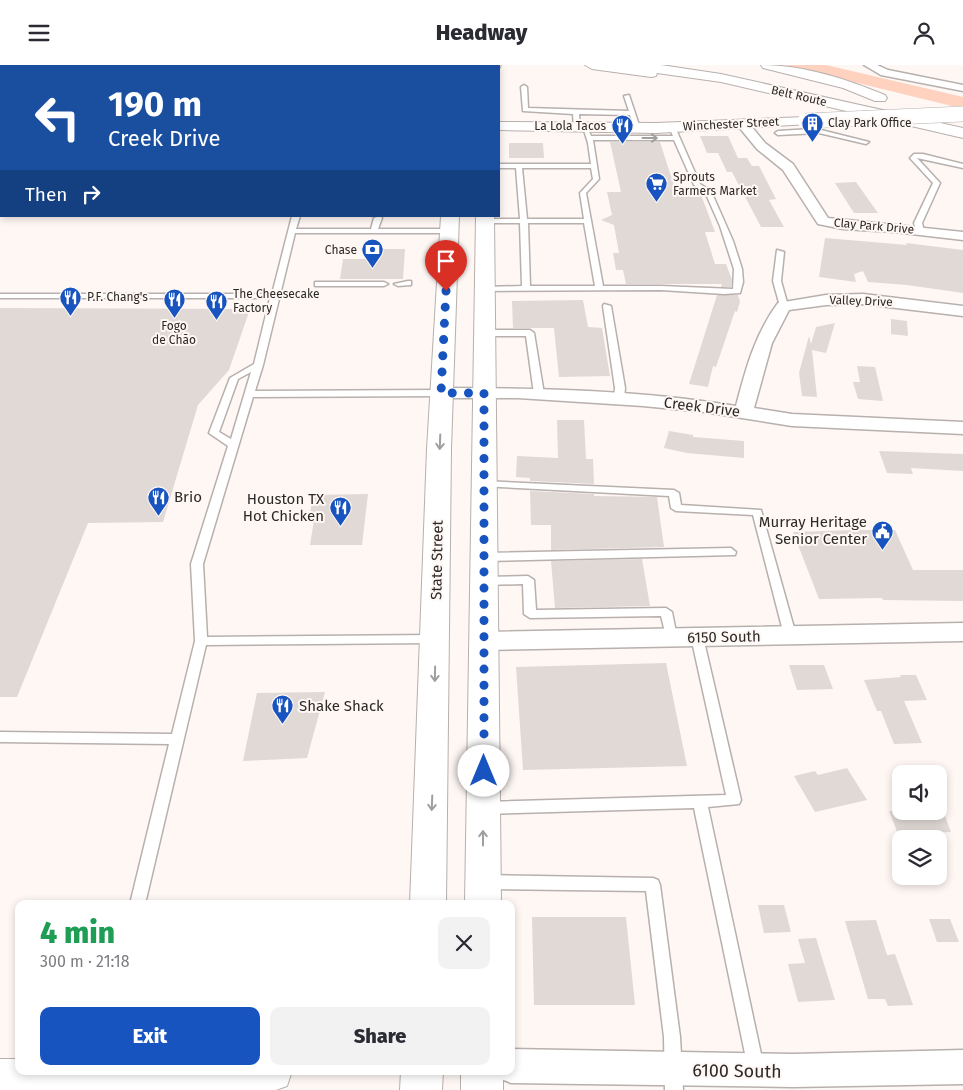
<!DOCTYPE html>
<html lang="en">
<head>
<meta charset="utf-8">
<style>
  :root { --surface:#fff; --page:#f2f2f3; --text:#2b2b33; --muted:#7c7c81; --accent:#1854bf }
  body { margin:0; font-family:"Fira Sans",sans-serif; background:var(--page); color:var(--text); height:100vh; display:flex; flex-direction:column; font-size:19px; white-space:nowrap }
  * { box-sizing:border-box; margin:0 }
  p { font-size:16px; color:var(--muted) }
  .icon { flex:none; width:28px; height:28px; fill:none; stroke:currentColor; stroke-width:2; stroke-linecap:round; stroke-linejoin:round }
  .map { position:relative; flex:1; overflow:hidden }
  .drawer { position:absolute; left:15px; top:835px; width:500px; height:175px; display:flex; flex-direction:column; background:var(--surface); border-radius:10px; box-shadow:0 2px 8px #0003 }
  .drawer>* { flex:none }
  .guide { position:absolute; left:0px; top:0px; width:500px; height:152px; box-shadow:0 2px 8px #0003; background:#1a4fa0; color:#fff; overflow:hidden }
  .buttons { position:absolute; left:892px; top:700px; display:grid; gap:10px }
  .buttons a { display:grid; place-items:center; width:55px; height:55px; border-radius:10px; background:var(--surface); box-shadow:0 2px 8px #0003; font-size:25px }
  .pin { position:absolute; display:grid; place-items:center; width:42px; height:42px; color:#fff; margin:-51px -21px; border-radius:50% 50% 50% 0; rotate:-45deg; box-shadow:0 0 5px #0007 }
  .pin .icon { rotate:45deg }
  .me { position:absolute; width:55px; margin:-28px; rotate:0deg; stroke-linejoin:round; filter:drop-shadow(0 0 4px #0008) }
  .turn { display:flex; align-items:center; gap:18px; height:105px; padding:0 25px; font-size:22px }
  .turn .icon { width:65px; height:65px; stroke-width:2.5 }
  .turn b { display:block; font-size:35px; line-height:42px }
  .then { display:flex; align-items:center; height:48px; padding:0 25px; background:#0003; gap:10px; font-size:19px }
  .round { display:grid; place-items:center; flex:none; width:52px; height:52px; border-radius:10px; background:var(--page) }
  .summary { display:flex; align-items:center; justify-content:space-between; height:85px; padding:0 25px }
  h1 { font-size:30px; font-weight:800; line-height:38px; color:#1e9e55 }
  .cta { display:flex; gap:10px; margin-top:auto; padding:10px 25px }
  .cta a { flex:1; height:58px; border-radius:10px; background:var(--accent); color:#fff; font-size:20px; font-weight:800; line-height:58px; text-align:center }
  .cta a+a { background:var(--page); color:var(--text) }
  header { display:flex; justify-content:space-between; align-items:center; height:65px; padding:0 25px; background:var(--surface); font-size:22px; font-weight:800 }
  .map>svg:first-child { display:block }
</style>
</head>
<body>
<header><svg class="icon" aria-label="menu" viewBox="0 0 24 24"><path d="M4 6h16M4 12h16M4 18h16"/></svg>Headway<svg class="icon" aria-label="person" viewBox="0 0 24 24"><circle cx="12" cy="8" r="4"/><path d="M4 21q1-7 8-7t8 7"/></svg></header>
<div class="map">
<svg width="963" height="1025" viewBox="0 0 963 1025">
  <rect width="100%" height="100%" fill="#fef7f4"/>
  <path fill="#fed2bf" d="M784 0H826L963 32V41H952Z"/>
  <path fill="#e0d9d6" d="M700 71H728L738 93H747L752 101H759L776 134 769 135 784 162H761L732 107H727L718 88H707Z
    M610 77H660L676 127H700L715 167H705L715 199H726L732 215 731 222H721L722 219H626L623 205H616L613 188H619L614 160 601 155 612 150 607 127H621Z
    M509 78H543L544 93H509Z
    M856 117 878 148H854L835 118Z
    M825 173 907 180 906 178 963 185V228L907 220 868 217 863 206 854 209 856 217 819 212Z
    M367 184H405L403 214H340L343 194H365Z
    M717 230H738L740 237 737 247 735 246 716 302 713 301 708 322 689 319Z
    M583 235 588 262 602 263 610 311 559 312 554 263H513L512 236Z
    M0 243 250 244 229 305 198 340 163 457 88 458 17 632H0Z
    M891 254 907 256 908 271 891 269Z
    M835 258 826 288 812 285 817 332 802 331 799 308 809 271 811 279 816 262Z
    M857 301 875 302 883 336 858 334 853 317H860Z
    M557 355H584L586 394H593L594 419 530 416V413L516 412 517 391 558 393Z
    M669 366 693 370V372L744 376V393L687 388 664 383Z
    M879 386 963 389V406L911 403 913 409 887 408Z
    M530 426 594 429V431L657 432 664 482 551 485V460H531Z
    M368 429 362 480H310L314 455H309L313 430Z
    M854 465H895L913 505H963V536L883 535 882 533 819 534 793 467Z
    M642 494 650 541 555 543 551 496Z
    M666 598 687 701 523 705 516 602Z
    M789 600H824L833 624 797 625Z
    M900 610H916L927 635 904 636 922 678 894 679 881 646H877L864 615 901 612Z
    M325 627 307 693 243 696 257 628Z
    M847 703 867 735 815 747 794 711 815 706 818 710Z
    M889 746H943L951 767 898 769Z
    M758 840H784L791 867 764 868Z
    M532 852H626L635 940H534Z
    M929 854H950L959 877H937Z
    M876 855 887 890 895 889 913 940 888 941 885 934H868L845 856Z
    M816 873 835 935 798 937 788 899 805 898 798 874Z"/>
  <g fill="none" stroke-linecap="round" stroke-linejoin="round">
    <defs>
      <path id="service" d="M92 0H157L91 1Z
        M229 0H243L244 1H230Z
        M0 1H1V5H0Z
        M524 20 527 22 528 43 629 46 624 31 629 30 640 63 635 64 630 50 579 49 580 63 577 65 574 63 573 49 523 46 521 22Z
        M0 32H1V36H0Z
        M802 54 821 65 869 77 866 79 819 68 778 70 775 68 778 66 812 64 800 57V55Z
        M672 60 675 62 700 119 711 126 733 176 742 204 743 217 740 228 724 229 661 225 482 226 481 224 485 222 522 221 520 158H485L481 156 485 154H520L516 103H499V99H591L588 78 583 62H587L591 71H673L669 62ZM593 75H674L694 120 705 127 720 161 734 204 733 224 661 221H603L586 128 599 114ZM522 103H591L593 114 580 128 584 154H527ZM528 158H584L595 221H530Z
        M914 89H923L963 99V103L917 93 940 118 922 158 924 166 920 168 916 166 914 158 933 118 910 93Z
        M0 112H1V116H0Z
        M292 151H300L296 164H371L374 153 380 151 382 153 378 164H450L454 166 450 168H295L263 300 255 326 441 325 446 328 441 331 253 332 203 499 207 572 434 570 438 571 440 574 438 577 434 578 206 580 145 839H130L169 679 0 677V667L172 669 195 576 191 499 228 381 209 368 230 313 254 299 270 233H0V229H272ZM251 307 231 374 219 367 238 314Z
        M777 185 784 187 781 216 788 241 784 243 780 241 773 216Z
        M408 216H411V220L398 221 394 219Z
        M315 217H384L388 219 384 221H315Z
        M604 239 611 241 625 323 624 334 619 337 614 334 615 323 603 241Z
        M530 265 534 268 544 329 539 332 534 329 526 271H485L481 268 485 265Z
        M484 416 674 425 679 428 681 440 761 445 796 570 794 573H786L784 570 753 450 676 446 671 443 669 431 480 421 479 419Z
        M731 483 736 487 735 490 484 496 478 492 484 488Z
        M528 511 534 515 536 545 666 543 672 547 677 572 675 575H667L661 551 530 553 524 549 523 519 483 520 477 516 483 512Z
        M697 568 701 569 703 572 741 735 739 739 708 742 764 1003 762 1009 756 1011 750 1009 748 1003 694 743 485 749 480 747 478 743 480 739 485 737 726 730 691 572 693 569Z
        M487 810 653 813 658 815 660 820 680 972 683 1025H665L664 972 646 826 487 824 482 822 480 817 482 812Z"/>
      <path id="minor" d="M864 0H877L888 5 963 20V26L881 10Z
        M743 55 747 56 765 78 793 99 828 153 963 167V175L894 167 843 164 818 159 783 105 757 84 739 62 737 59 739 56Z
        M863 229 963 241V251L863 239 826 240 789 245 772 278 754 343 792 349 963 357V369L792 361 704 347 643 341 518 333H441L435 332 432 328 435 324 441 323C539 323 639 325 736 341 746 303 755 269 778 238L826 230Z
        M963 558V576L484 585 476 582 472 576 476 570 484 567Z
        M511 984 793 989 963 985V1019L793 1022 511 1018 499 1013 496 1006H511Z"/>
      <path id="tertiary" d="M0 994H19V1006H292L287 1021 276 1025H0Z"/>
      <path id="secondary" d="M805 52 810 53 812 56 810 59 656 68 499 65V57L656 58Z"/>
      <path id="primary" d="M462 0H476V1H463Z
        M487 0H501L499 4V1Z
        M0 47H1V55H0Z
        M441 151H459L451 384 446 839H410L427 384Z
        M476 151H494L501 839H465Z
        M401 1006H443L442 1025H400Z
        M461 1006H503V1025H461Z"/>
      <path id="motorway" d="M585 0H661L721 9 963 63V73L721 17 657 8 656 11 651 12 592 4Z
        M761 0C804 0 846 14 885 30L887 33 885 36H875L843 23 763 3Z"/>
    </defs>
    <use href="#service" stroke="#b7b0ad" stroke-width="3"/>
    <use href="#minor" stroke="#b7b0ad" stroke-width="3"/>
    <use href="#tertiary" stroke="#b7b0ad" stroke-width="2"/>
    <use href="#secondary" stroke="#b7b0ad" stroke-width="2"/>
    <use href="#primary" stroke="#b7b0ad" stroke-width="2"/>
    <use href="#motorway" stroke="#b7b0ad" stroke-width="2"/>
    <use href="#service" fill="#fff" fill-rule="evenodd"/>
    <use href="#minor" fill="#fff" fill-rule="evenodd"/>
    <use href="#tertiary" fill="#fff" fill-rule="evenodd"/>
    <use href="#secondary" fill="#fff" fill-rule="evenodd"/>
    <use href="#primary" fill="#fff" fill-rule="evenodd"/>
    <use href="#motorway" fill="#fff" fill-rule="evenodd"/>
    <defs>
      <path id="secondary-bridge" d="M805 56 963 49"/>
    </defs>
    <use href="#secondary-bridge" stroke="#b7b0ad" stroke-width="16" stroke-linecap="butt"/>
    <use href="#secondary-bridge" stroke="#fff" stroke-width="15"/>
  </g>
  <defs><path id="oneway-shaft" d="M-6 0H5M1.5-3L5.5 0L1.5 3" fill="none" stroke-width="1.6" stroke-linecap="round" stroke-linejoin="round" transform="scale(1.25)"/></defs>
  <g stroke="#a09f9e">
    <use href="#oneway-shaft" transform="translate(650 73)"/>
    <use href="#oneway-shaft" transform="translate(440 377) rotate(92)"/>
    <use href="#oneway-shaft" transform="translate(435 609) rotate(91)"/>
    <use href="#oneway-shaft" transform="translate(432 738) rotate(92)"/>
    <use href="#oneway-shaft" transform="translate(483 773) rotate(-90)"/>
  </g>
  <g fill="none" stroke-linecap="round" stroke-linejoin="round">
    <path stroke="#1854bf" stroke-width="9" stroke-dasharray="0 16.2" d="M446 226 441 328H484V706"/>
  </g>
  <defs>
    <symbol id="building-pin" viewBox="-11 -11 22 30"><path d="M0 17L-7.5 6A9.5 9.5 0 1 1 7.5 6Z" fill="#1854bf" stroke="#fef7f4"/><path d="M-4-6H4V6H1V3H-1V6H-4ZM-2.5-4.3h1.7v1.8h-1.7ZM.8-4.3h1.7v1.8H.8ZM-2.5-1h1.7V.8h-1.7ZM.8-1h1.7V.8H.8Z" fill="#fff"/></symbol>
    <symbol id="restaurant-pin" viewBox="-11 -11 22 30"><path d="M0 17L-7.5 6A9.5 9.5 0 1 1 7.5 6Z" fill="#1854bf" stroke="#fef7f4"/><path d="M-5-6h1v4h1v-4h1v4h1v-4h1v5L-1.5 .5V6h-2V.5L-5-1ZM5-6V6H3V1.5H1.5Q1.5-4 5-6Z" fill="#fff"/></symbol>
    <symbol id="supermarket-pin" viewBox="-11 -11 22 30"><path d="M0 17L-7.5 6A9.5 9.5 0 1 1 7.5 6Z" fill="#1854bf" stroke="#fef7f4"/><path d="M-6-5.5h2.5l.6 2H6L4.5 2H-2.5L-4.4-4H-6ZM-1.5 3.2a1.3 1.3 0 1 0 .1 0ZM3 3.2a1.3 1.3 0 1 0 .1 0Z" fill="#fff"/></symbol>
    <symbol id="bank-pin" viewBox="-11 -11 22 30"><path d="M0 17L-7.5 6A9.5 9.5 0 1 1 7.5 6Z" fill="#1854bf" stroke="#fef7f4"/><path d="M-6-4H6V4H-6ZM0-2.3a2.3 2.3 0 1 0 0 4.6a2.3 2.3 0 1 0 0-4.6Z" fill="#fff"/></symbol>
    <symbol id="civic-pin" viewBox="-11 -11 22 30"><path d="M0 17L-7.5 6A9.5 9.5 0 1 1 7.5 6Z" fill="#1854bf" stroke="#fef7f4"/><path d="M-.6-6.5H3V-4.5H.6V-3L4-1V1h2V6H-6V1h2V-1L-.6-3ZM-1.2 2.5V6h2.4V2.5Z" fill="#fff"/></symbol>
  </defs>
  <g fill-rule="evenodd">
    <use href="#building-pin" x="800" y="46" width="25" height="34"/>
    <use href="#restaurant-pin" x="610" y="48" width="25" height="34"/>
    <use href="#supermarket-pin" x="644" y="106" width="25" height="34"/>
    <use href="#bank-pin" x="360" y="172" width="25" height="34"/>
    <use href="#restaurant-pin" x="58" y="220" width="25" height="34"/>
    <use href="#restaurant-pin" x="162" y="222" width="25" height="34"/>
    <use href="#restaurant-pin" x="204" y="224" width="25" height="34"/>
    <use href="#restaurant-pin" x="146" y="420" width="25" height="34"/>
    <use href="#restaurant-pin" x="328" y="430" width="25" height="34"/>
    <use href="#civic-pin" x="870" y="454" width="25" height="34"/>
    <use href="#restaurant-pin" x="270" y="628" width="25" height="34"/>
  </g>
  <g text-anchor="middle" dominant-baseline="central" stroke-width="4" stroke-linejoin="round" paint-order="stroke">
    <g font-size="12" fill="#2c2a28" stroke="#fef7f4">
      <text transform="translate(799 31) rotate(13)">Belt Route</text>
      <text transform="translate(731 59) rotate(-3)">Winchester Street</text>
      <text transform="translate(874 161) rotate(5)">Clay Park Drive</text>
      <text transform="translate(861 236) rotate(2)">Valley Drive</text>
    </g>
    <g font-size="12" fill="#2c2a28" stroke="#fef7f4" text-anchor="start">
      <text x="828" y="58">Clay Park Office</text>
      <text x="606" y="61" text-anchor="end">La Lola Tacos</text>
      <text x="673" y="112">Sprouts<tspan x="673" dy="14">Farmers Market</tspan></text>
      <text x="357" y="185" text-anchor="end">Chase</text>
      <text x="233" y="229">The Cheesecake<tspan x="233" dy="14">Factory</tspan></text>
      <text x="87" y="232">P.F. Chang's</text>
      <text x="174" y="261" text-anchor="middle">Fogo<tspan x="174" dy="14">de Chão</tspan></text>
    </g>
    <g font-size="15" fill="#2c2a28" stroke="#fef7f4">
      <text transform="translate(702 342) rotate(7)">Creek Drive</text>
      <text transform="translate(437 495) rotate(-89)">State Street</text>
      <text transform="translate(724 572) rotate(-1)">6150 South</text>
    </g>
    <g font-size="15" fill="#2c2a28" stroke="#fef7f4" text-anchor="start">
      <text x="174" y="432">Brio</text>
      <text x="324" y="434" text-anchor="end">Houston TX<tspan x="324" dy="17">Hot Chicken</tspan></text>
      <text x="867" y="457" text-anchor="end">Murray Heritage<tspan x="867" dy="17">Senior Center</tspan></text>
      <text x="299" y="641">Shake Shack</text>
    </g>
    <g font-size="18" fill="#2c2a28" stroke="#fef7f4">
      <text transform="translate(737 1006) rotate(1)">6100 South</text>
    </g>
  </g>
</svg>
<div class="buttons">
<a><svg class="icon" aria-label="sound" viewBox="0 0 24 24"><path d="M4 9h4l5-4v14l-5-4H4zM17 9q2 3 0 6"/></svg></a>
<a><svg class="icon" aria-label="layers" viewBox="0 0 24 24"><path d="M12 4l9 5-9 5-9-5zM3 14l9 5 9-5"/></svg></a>
</div>
<div class="pin" style="left:446px;top:226px;background:#d93025"><svg class="icon" aria-label="arrive" viewBox="0 0 24 24"><path d="M6 21V4h12l-3 4 3 4H6"/></svg></div>
<svg class="me" style="left:484px;top:706px" viewBox="-20 -20 40 40"><circle r="19" fill="#fff"/><path d="M0-13L10 11 0 6-10 11z" fill="#1854bf"/></svg>
<div class="guide">
<div class="turn"><svg class="icon" aria-label="left" viewBox="0 0 24 24"><path d="M17 20v-9H6M10 6l-5 5 5 5"/></svg><div><b>190 m</b>Creek Drive</div></div>
<div class="then">Then<svg class="icon" aria-label="right" viewBox="0 0 24 24"><path d="M7 20v-9h11M14 6l5 5-5 5"/></svg></div>
</div>
<section class="drawer">
<div class="summary"><div><h1>4 min</h1><p>300 m · 21:18</p></div><a class="round"><svg class="icon" aria-label="close" viewBox="0 0 24 24"><path d="M6 6l12 12M18 6L6 18"/></svg></a></div>
<div class="cta"><a>Exit</a><a>Share</a></div>
</section>
</div>
</body>
</html>
